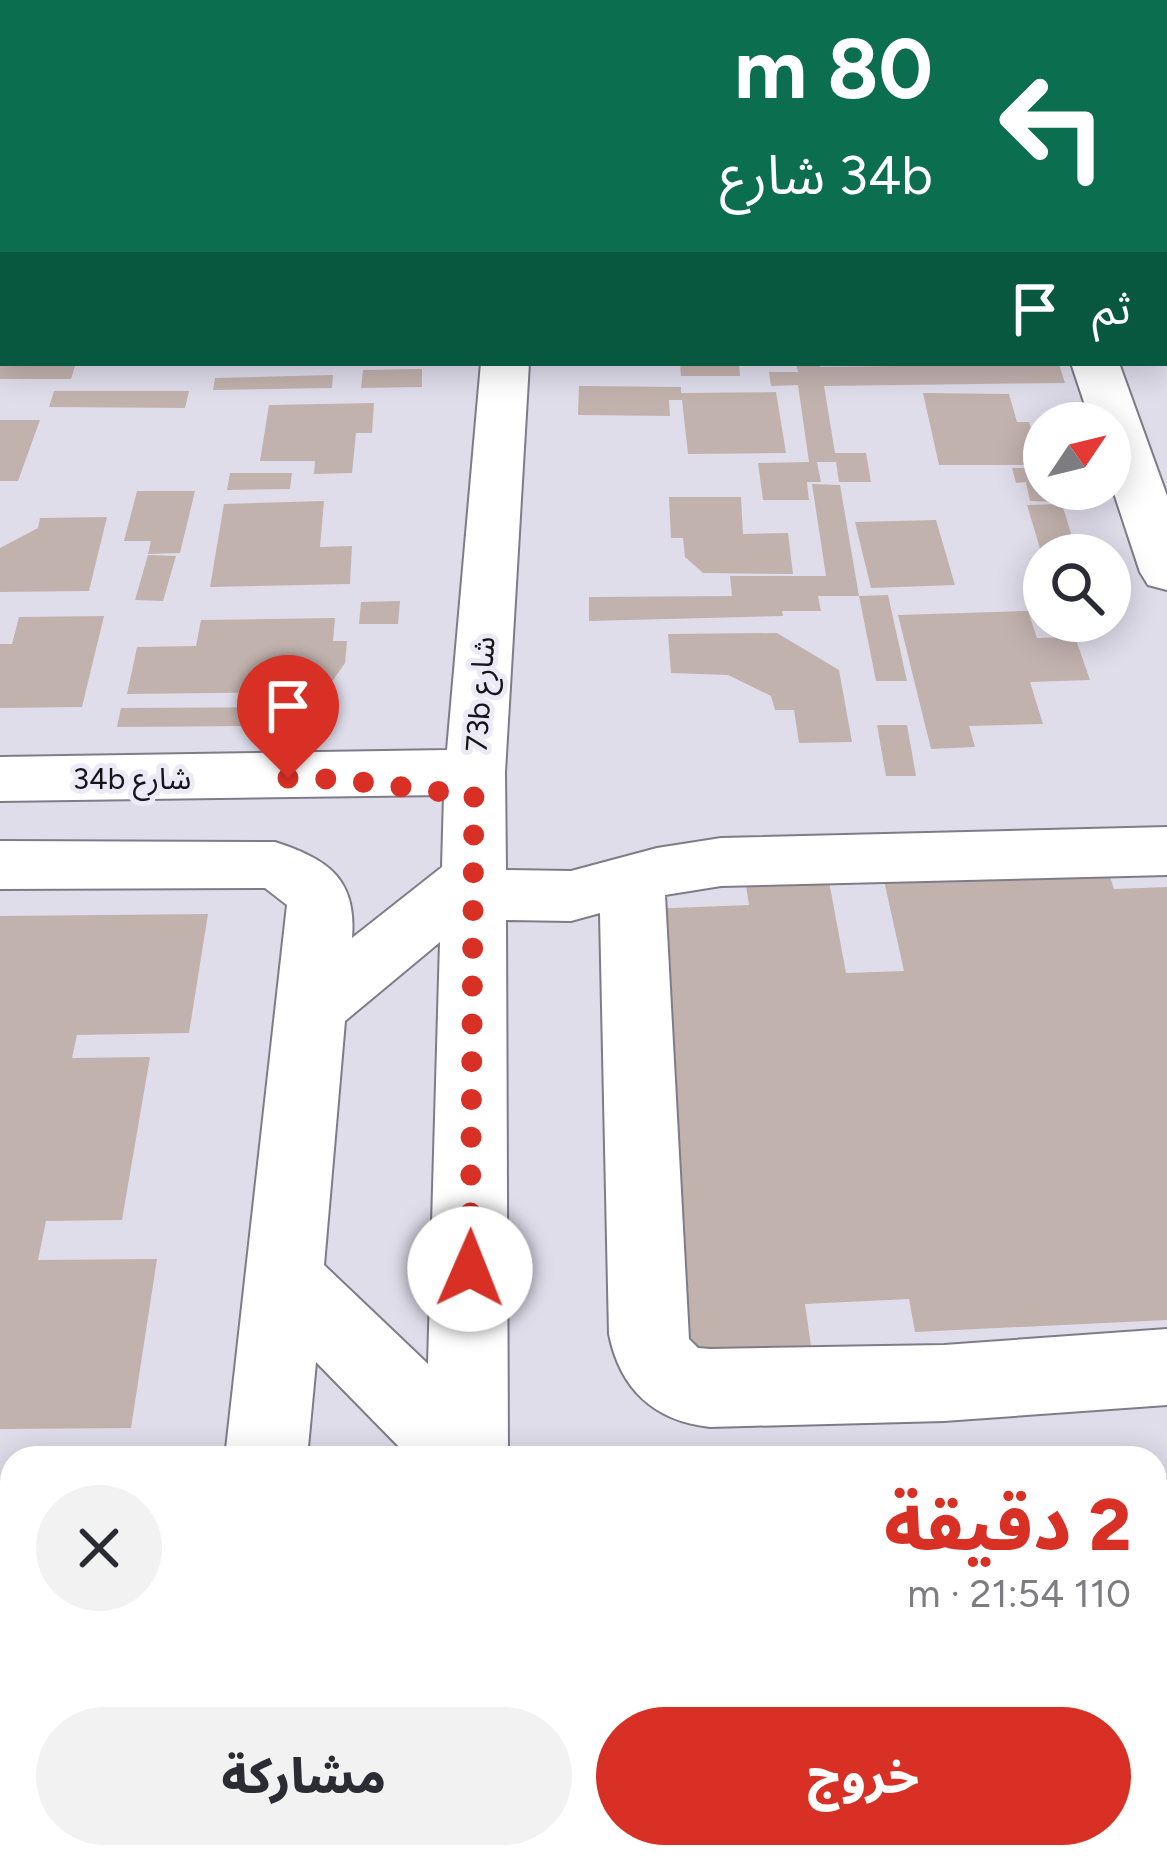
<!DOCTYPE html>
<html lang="ar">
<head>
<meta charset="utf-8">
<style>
  :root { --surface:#fff; --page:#f2f2f3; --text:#2b2b33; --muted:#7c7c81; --accent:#d93025 }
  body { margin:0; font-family:Figtree,"Noto Sans Arabic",sans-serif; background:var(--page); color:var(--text); direction:rtl; height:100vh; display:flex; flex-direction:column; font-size:45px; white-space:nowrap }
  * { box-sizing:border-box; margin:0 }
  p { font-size:39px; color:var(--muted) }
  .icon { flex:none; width:66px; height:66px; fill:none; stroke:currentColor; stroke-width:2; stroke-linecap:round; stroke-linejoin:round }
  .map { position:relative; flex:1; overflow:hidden; direction:ltr }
  .details { position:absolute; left:0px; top:1446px; width:1167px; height:423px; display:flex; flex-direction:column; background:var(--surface); border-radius:36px 36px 0 0; box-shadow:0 6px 30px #0003; direction:rtl }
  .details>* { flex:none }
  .top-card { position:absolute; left:0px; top:0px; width:1167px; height:366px; box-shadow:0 6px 30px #0003; direction:rtl; background:#0b6e4f; color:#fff; overflow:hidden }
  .needle { width:78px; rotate:55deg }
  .controls { position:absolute; left:1023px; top:402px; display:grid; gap:24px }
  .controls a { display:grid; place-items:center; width:108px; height:108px; border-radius:50%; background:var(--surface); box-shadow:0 6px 30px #0003; font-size:60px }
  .pin { position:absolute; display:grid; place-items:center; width:102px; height:102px; color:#fff; margin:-123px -51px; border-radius:50% 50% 50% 0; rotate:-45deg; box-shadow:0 0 12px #0007 }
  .pin .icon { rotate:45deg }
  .me { position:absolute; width:132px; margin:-66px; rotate:1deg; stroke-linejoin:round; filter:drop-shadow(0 0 9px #0008) }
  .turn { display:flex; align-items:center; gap:42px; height:252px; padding:0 36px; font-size:54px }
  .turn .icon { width:156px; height:156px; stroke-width:2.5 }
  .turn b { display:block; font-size:84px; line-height:102px }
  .then { display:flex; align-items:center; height:114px; padding:0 36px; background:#0003; gap:24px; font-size:45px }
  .round { display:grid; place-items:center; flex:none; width:126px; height:126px; border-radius:63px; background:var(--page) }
  .headline { display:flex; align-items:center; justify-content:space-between; height:204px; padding:0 36px }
  h1 { font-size:72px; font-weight:800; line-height:90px; color:var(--accent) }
  .action { display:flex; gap:24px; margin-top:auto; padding:24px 36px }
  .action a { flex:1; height:138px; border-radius:72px; background:var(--accent); color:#fff; font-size:48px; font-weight:800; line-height:138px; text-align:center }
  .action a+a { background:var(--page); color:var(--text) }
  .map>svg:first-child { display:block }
</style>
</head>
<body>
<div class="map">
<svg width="1167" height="1868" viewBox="0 0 1167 1868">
  <rect width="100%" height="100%" fill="#e0ddeb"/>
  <path fill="#c2b2ae" d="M0 363H76L71 379H0Z
    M680 363H739L740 376H681Z
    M796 363H819L820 367 1059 364 1065 383 824 386 835 453H866L871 482H839L836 462H817L821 482H807L809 500H763L758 463 809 462 798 385 771 386 769 372H798Z
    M422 369V387L361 388 363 370Z
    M333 375 332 388 213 390 215 378Z
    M579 386 681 387V393L776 392 786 453 688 454 682 400H669L670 416 578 415Z
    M54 391H189L185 408 49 407Z
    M923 393 1009 394 1017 422H1029L1036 445H1025L1031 465H939Z
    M374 403 372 433H356L352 473 314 474 315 461H260L269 405Z
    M0 420H40L18 481H0Z
    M1012 468H1044V489H1063L1067 502 1030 501 1026 482 1016 483Z
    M230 473H292L290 489 227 490Z
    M812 484 840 485 859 596H818L821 611H782L783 616 589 621V597L732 596 730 576H826Z
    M137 491H195L180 553 148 554 151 541H124Z
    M669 497H741L743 534 788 533 793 574 703 573 685 557 683 538H671Z
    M324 501 320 547 352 546 350 584 210 587 224 504Z
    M1062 504 1073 540 1096 545 1109 555H1042L1027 505Z
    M107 517 89 591 0 592V548L38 528 40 518Z
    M936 520 955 585 871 588 855 522Z
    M148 555 176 556 163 601 135 600Z
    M1110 556 1114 559 1127 595H1110Z
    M888 595 907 681H876L859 596Z
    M400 601 398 624H359L361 602Z
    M1028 611 1037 638 1075 637 1090 680 1030 682 1043 724 969 726 975 747 931 749 898 615Z
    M104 616 82 707 0 708V644H12L19 617Z
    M335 618 333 641H347L345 663 333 680 309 692 127 694 137 647 196 646 201 620Z
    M777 633 839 670 852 742 799 743 794 710H775L771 696 728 675 671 673 668 634Z
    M277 707 275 726 117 727 121 708Z
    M877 725H907L916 776H886Z
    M1104 858 1114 889 1167 887V1320L915 1332 909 1299 805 1304 814 1367 691 1372 645 909 749 905 745 879 828 876 846 973 904 971 881 867Z
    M208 914 189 1033 77 1035 72 1058 150 1057 122 1220 46 1221 38 1260 157 1259 131 1428 0 1429V916Z"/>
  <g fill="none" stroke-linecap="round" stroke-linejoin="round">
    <defs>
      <path id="minor" d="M804 0H840L841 3H805Z
        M1164 13H1167V35H1164Z
        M0 20H3V42H0Z
        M3 167V200L0 201V168Z
        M1164 264H1167V292H1164Z
        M481 363H529L505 772 506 870 571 871 657 848 721 838 1167 827V875L721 886 665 895 689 1339 698 1348 710 1349 944 1345 1167 1329V1405L944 1421 710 1427C654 1421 620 1389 609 1334L600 913 571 921 506 920 508 1458H410L316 1362 307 1458H225L287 905 265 888 0 889V841L275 842C327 859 357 878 352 938L442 867 444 795 0 801V757L447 750ZM440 942 428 1364 324 1265 345 1021Z
        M1071 363H1119L1167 496V590L1148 585 1140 572 1110 481V423H1091Z
        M1167 1479V1563L1155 1564V1480Z
        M0 1555 12 1559V1647L0 1643Z"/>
      <path id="major" d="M1167 1629V1719L1155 1720V1630Z
        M12 1703V1795L0 1796V1704Z
        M1155 1800H1167V1868H1116L1111 1857H1155Z
        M720 1857H1070L1065 1868H715Z"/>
    </defs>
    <use href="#minor" stroke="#7f7c88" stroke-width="4"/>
    <use href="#major" stroke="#fff" stroke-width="4"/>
    <use href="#minor" fill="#fff" fill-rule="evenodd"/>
    <use href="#major" fill="#c4ca9f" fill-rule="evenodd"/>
  </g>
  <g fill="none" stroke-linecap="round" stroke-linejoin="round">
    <path stroke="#d93025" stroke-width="21" stroke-dasharray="0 37.8" d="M288 778C350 777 412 790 474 795L470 1269"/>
  </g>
  <g text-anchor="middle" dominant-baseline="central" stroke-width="10" stroke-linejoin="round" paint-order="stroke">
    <g font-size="30" fill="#151418" stroke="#edeaf8">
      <text transform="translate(480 694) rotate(-86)">73b شارع</text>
      <text x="132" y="778">34b شارع</text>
    </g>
  </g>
</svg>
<div class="controls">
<a><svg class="needle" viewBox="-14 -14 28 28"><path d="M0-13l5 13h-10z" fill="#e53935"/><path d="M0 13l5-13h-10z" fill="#7c7c81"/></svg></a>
<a><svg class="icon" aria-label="search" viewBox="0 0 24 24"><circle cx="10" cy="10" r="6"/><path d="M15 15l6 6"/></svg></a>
</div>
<div class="pin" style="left:288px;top:778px;background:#d93025"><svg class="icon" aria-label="arrive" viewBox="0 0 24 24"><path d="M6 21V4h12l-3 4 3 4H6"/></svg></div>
<svg class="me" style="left:470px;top:1269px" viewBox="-20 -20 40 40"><circle r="19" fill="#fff"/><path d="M0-13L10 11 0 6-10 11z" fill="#d93025"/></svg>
<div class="top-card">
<div class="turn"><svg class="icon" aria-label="left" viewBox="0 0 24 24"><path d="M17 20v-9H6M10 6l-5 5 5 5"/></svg><div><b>80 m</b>34b شارع</div></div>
<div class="then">ثم<svg class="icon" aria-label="arrive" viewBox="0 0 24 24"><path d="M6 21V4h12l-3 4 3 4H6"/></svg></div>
</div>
<section class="details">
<div class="headline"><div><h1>2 دقيقة</h1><p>110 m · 21:54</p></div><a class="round"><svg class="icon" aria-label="close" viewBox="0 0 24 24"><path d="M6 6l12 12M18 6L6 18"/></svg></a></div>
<div class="action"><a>خروج</a><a>مشاركة</a></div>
</section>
</div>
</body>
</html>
